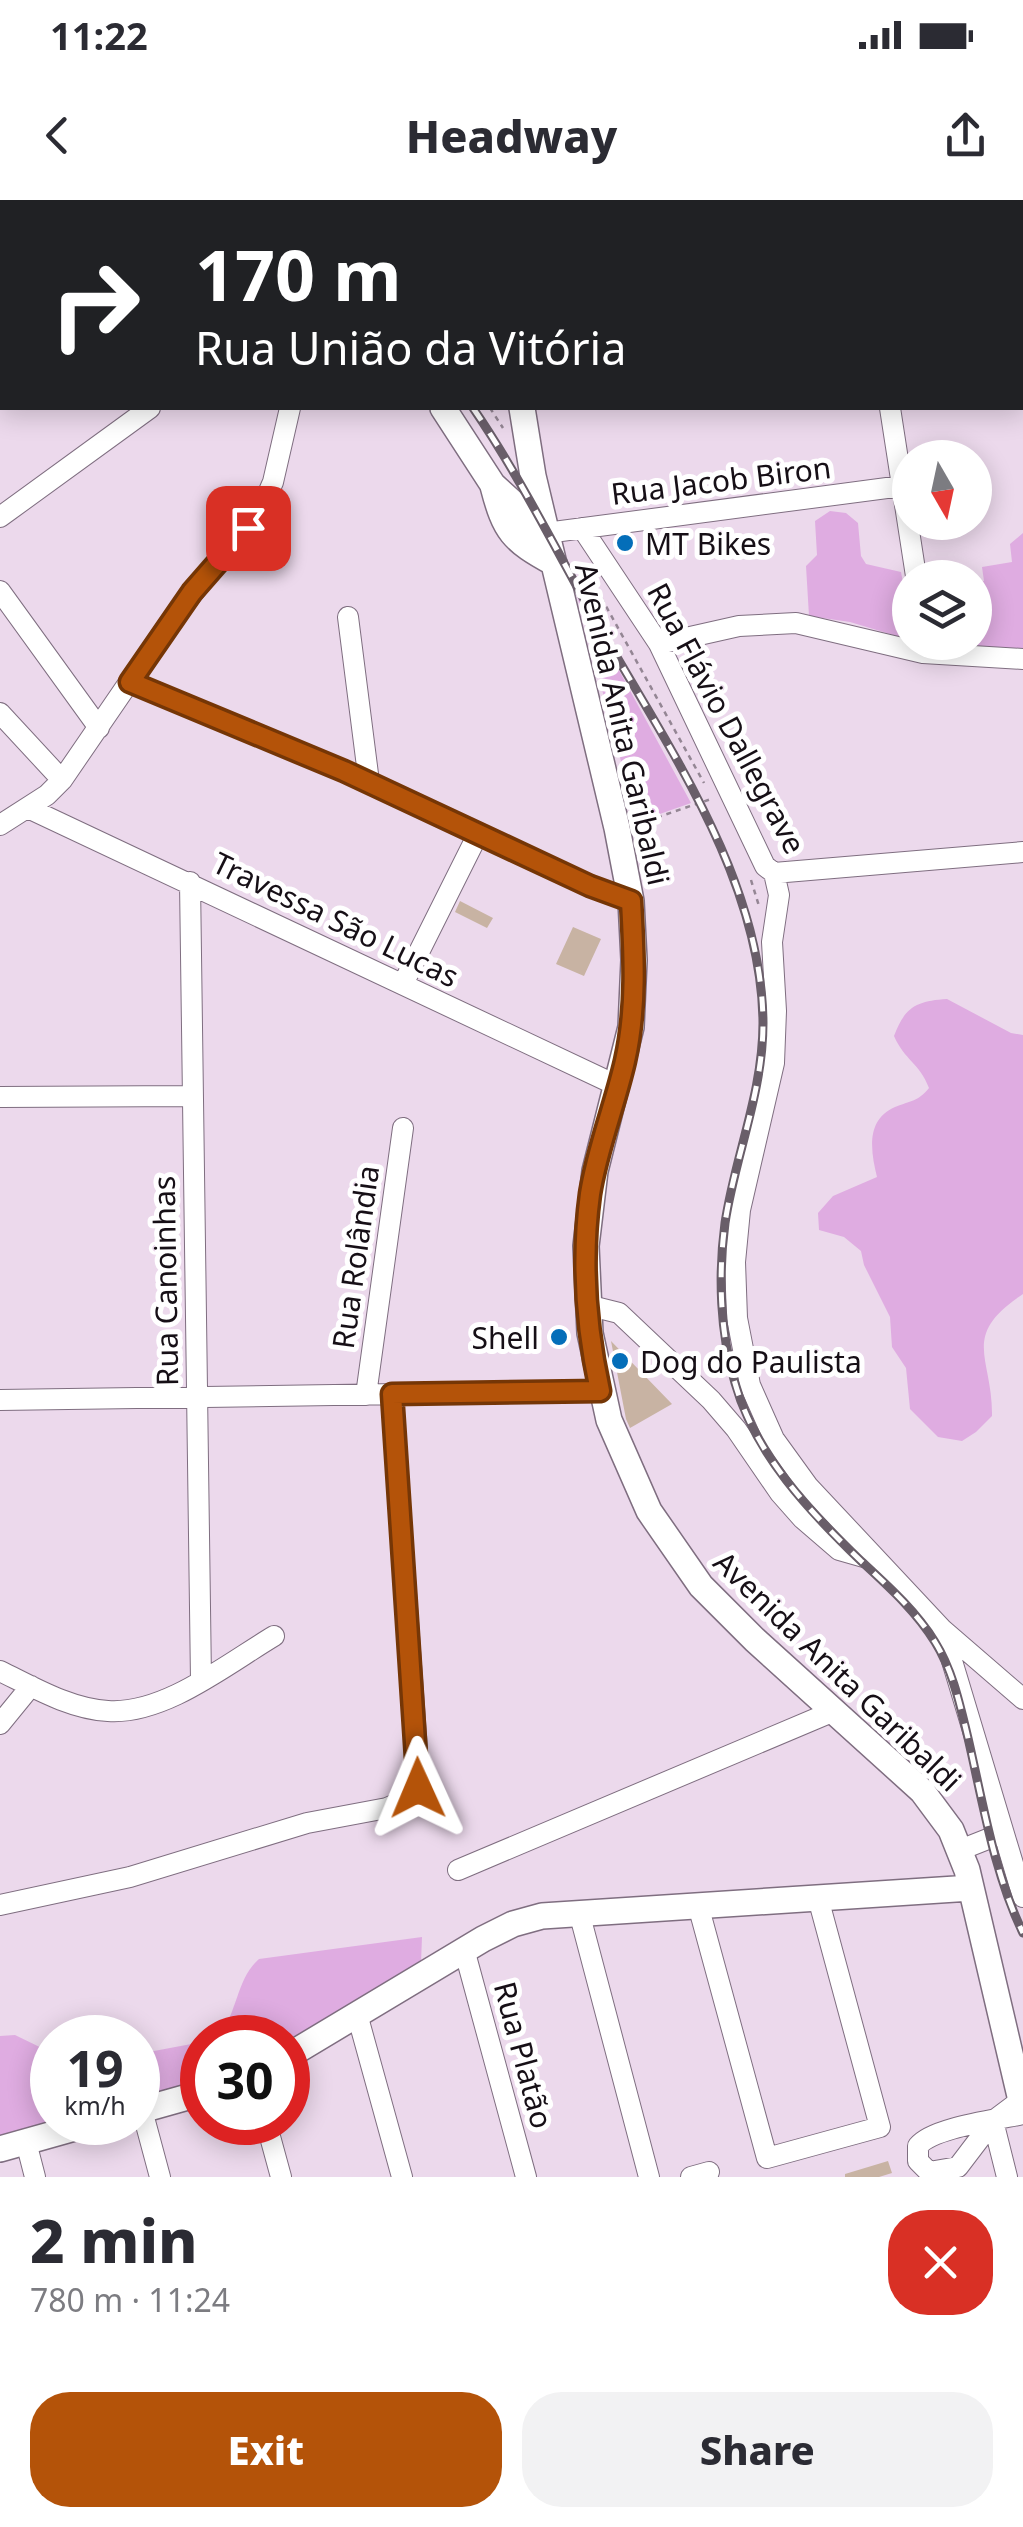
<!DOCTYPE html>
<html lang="en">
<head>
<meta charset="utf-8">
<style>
  :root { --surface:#fff; --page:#f2f2f3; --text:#2b2b33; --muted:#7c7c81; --accent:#b45309 }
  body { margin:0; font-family:"Noto Sans",sans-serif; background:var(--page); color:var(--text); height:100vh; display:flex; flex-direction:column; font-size:38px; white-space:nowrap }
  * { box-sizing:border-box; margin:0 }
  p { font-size:32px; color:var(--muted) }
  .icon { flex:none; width:55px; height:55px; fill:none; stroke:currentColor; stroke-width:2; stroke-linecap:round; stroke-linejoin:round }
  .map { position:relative; height:1977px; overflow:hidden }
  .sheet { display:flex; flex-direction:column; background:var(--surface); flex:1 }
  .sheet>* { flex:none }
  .top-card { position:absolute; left:0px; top:0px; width:1025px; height:210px; box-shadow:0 5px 25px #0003; background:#202124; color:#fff; overflow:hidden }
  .needle { width:65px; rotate:171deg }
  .tools { position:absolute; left:892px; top:240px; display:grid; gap:20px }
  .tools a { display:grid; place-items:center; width:100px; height:100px; border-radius:50%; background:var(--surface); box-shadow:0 5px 25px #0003; font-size:50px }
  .speed { position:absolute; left:30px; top:1815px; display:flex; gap:20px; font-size:50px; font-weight:700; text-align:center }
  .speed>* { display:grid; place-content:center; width:130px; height:130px; border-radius:50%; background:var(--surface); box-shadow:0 5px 25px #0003; line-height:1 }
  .speed small { font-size:25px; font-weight:400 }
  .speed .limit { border:15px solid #d22; background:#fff; color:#111 }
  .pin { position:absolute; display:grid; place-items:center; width:85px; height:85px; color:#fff; margin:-42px; border-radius:20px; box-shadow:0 5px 15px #0006 }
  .me { position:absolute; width:110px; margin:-55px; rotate:359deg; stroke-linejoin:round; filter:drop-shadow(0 0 8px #0008) }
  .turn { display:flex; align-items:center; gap:35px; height:210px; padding:0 30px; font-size:45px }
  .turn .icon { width:130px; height:130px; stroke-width:2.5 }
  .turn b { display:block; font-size:70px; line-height:85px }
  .round { display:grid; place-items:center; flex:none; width:105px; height:105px; border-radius:40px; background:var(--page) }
  .overview { display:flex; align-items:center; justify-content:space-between; height:170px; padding:0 30px }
  h1 { font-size:60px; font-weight:800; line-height:75px }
  .cta { display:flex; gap:20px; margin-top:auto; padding:20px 30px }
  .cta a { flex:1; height:115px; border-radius:40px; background:var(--accent); color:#fff; font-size:40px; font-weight:800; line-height:115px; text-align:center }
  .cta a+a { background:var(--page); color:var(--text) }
  .status { display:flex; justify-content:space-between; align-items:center; height:70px; padding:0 50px; background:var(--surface); direction:ltr }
  .status svg { height:28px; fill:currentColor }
  header { display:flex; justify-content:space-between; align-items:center; height:130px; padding:0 30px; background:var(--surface); font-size:45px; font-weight:800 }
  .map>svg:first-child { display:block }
</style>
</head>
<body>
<div class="status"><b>11:22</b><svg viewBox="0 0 49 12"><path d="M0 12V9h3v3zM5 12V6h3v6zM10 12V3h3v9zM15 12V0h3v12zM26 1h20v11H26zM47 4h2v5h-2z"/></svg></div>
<header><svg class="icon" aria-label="back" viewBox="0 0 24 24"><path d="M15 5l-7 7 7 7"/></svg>Headway<svg class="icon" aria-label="share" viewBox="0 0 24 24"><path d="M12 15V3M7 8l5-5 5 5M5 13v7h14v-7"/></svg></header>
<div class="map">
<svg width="1023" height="1977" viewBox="0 0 1023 1977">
  <rect width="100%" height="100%" fill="#ecd9ec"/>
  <path fill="#dface1" d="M830 311 846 313 858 323 861 356 866 364 901 372 907 404H910V440L850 422 809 416 806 366 817 355 815 321Z
    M1023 333V455L940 451 934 443H925L975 442V383L984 381 982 367 1012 362 1010 344Z
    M576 391 691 603 637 622Z
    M947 799 1011 833 1023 835V1094C959 1136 993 1157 992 1216L976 1232 962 1241 938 1237 910 1209 906 1168 892 1147 890 1117 864 1065 861 1051 844 1037 819 1030 818 1013 833 996 877 977C871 952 865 920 895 907 910 901 919 901 929 888 919 862 905 861 894 836 905 807 916 801 947 799Z
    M422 1737 421 1763 288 1844V1838H216C238 1817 235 1780 259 1759Z
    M15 1835 52 1853V1922L0 1940V1836Z
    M202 1842V1885L138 1903V1854Z"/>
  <path fill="#c8b3a3" d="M460 701 493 718 487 728 455 712Z
    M573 727 601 739 584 776 556 764Z
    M611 1141 672 1204 630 1228 626 1219Z
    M888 1961 892 1973 879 1977H845V1974Z"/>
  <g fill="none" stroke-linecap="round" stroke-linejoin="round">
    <defs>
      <path id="minor" d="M338 0 341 2
        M859 0 860 2
        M391 2 401 0
        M0 4 6 0
        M1022 47H1023
        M890 208 916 376
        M0 317 150 208
        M582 328 659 444 765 666 774 673 779 695 772 742 776 811 774 863 740 1010 735 1062 737 1118 750 1185 774 1239 808 1286 942 1429 1023 1499
        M546 333 902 286
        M0 391 99 528
        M348 417 369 582
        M659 444 739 426 796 423 923 453 1023 459
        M130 482 369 582 589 686 631 701
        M0 513 62 580
        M28 608 618 886
        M0 625 47 595 62 580 171 421 263 305 273 282 290 208
        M774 673 1023 652
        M190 682 201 1480
        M403 784 478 634
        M0 897 193 896
        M587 1105 619 1113 711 1200 736 1229 780 1293 803 1319 839 1350 874 1360
        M366 1195 403 928
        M0 1200 601 1191
        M943 1431 1023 1697
        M0 1471C33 1487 70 1509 108 1511 164 1515 227 1464 274 1436
        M0 1524 31 1486
        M960 1650 1003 1633
        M458 1670 834 1511
        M0 1705 130 1677 307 1623 387 1608 412 1597 419 1578 392 1194
        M698 1705 767 1958 880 1927 818 1698
        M579 1712 649 1977
        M464 1749 526 1977
        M357 1814 402 1977
        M1021 1900 993 1921 958 1967 929 1972 918 1961V1946C933 1927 998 1920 1023 1914
        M142 1910 160 1977
        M993 1921 1007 1977
        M266 1922 281 1977
        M26 1942 35 1977
        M691 1977 709 1972"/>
      <path id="major" d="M240 0 244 2
        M488 0 489 2
        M443 208 493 285 546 333
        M522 208 533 276 617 628 631 701 634 760 631 827 595 971 586 1046 590 1133 609 1220 649 1311 701 1386 755 1440 922 1591 951 1630 967 1670 1023 1909
        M493 286C505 332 512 340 554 363
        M288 1856 483 1739 513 1724 542 1716 971 1688
        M138 1911 202 1893
        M0 1949 96 1922"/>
    </defs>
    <use href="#minor" stroke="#7f6e80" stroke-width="22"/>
    <use href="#major" stroke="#7f6e80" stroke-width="28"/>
    <path stroke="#948694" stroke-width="2.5" stroke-dasharray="5 5" stroke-linecap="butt" d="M304 0 307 2
      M490 208 503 228
      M582 363 704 583
      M638 624 711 599
      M751 680 759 706"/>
    <use href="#minor" stroke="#fff" stroke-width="20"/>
    <use href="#major" stroke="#fff" stroke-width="25"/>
    <defs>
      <path id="rail" d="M275 0 279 2
        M473 208C519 275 556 350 596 421 665 543 762 678 763 823 763 893 735 956 725 1023 718 1075 720 1133 735 1183 755 1254 809 1311 861 1361 888 1386 916 1411 935 1442 953 1471 960 1505 968 1538 983 1603 994 1673 1023 1733"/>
    </defs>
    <use href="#rail" stroke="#695e69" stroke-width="9"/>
    <use href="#rail" stroke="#fff" stroke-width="5" stroke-dasharray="15" stroke-linecap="butt"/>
  </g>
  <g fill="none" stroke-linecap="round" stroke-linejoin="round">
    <defs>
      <path id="route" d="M248 328 192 392 130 482 344 571 590 686 631 701C634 754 637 808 625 861 615 905 597 949 590 994 581 1060 586 1127 600 1191L392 1194 418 1588"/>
    </defs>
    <use href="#route" stroke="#753606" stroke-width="25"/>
    <use href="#route" stroke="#b45309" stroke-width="18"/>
  </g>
  <g fill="#046eb9" stroke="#fff" stroke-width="4">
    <circle cx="625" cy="343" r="10"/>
    <circle cx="559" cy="1137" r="10"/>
    <circle cx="620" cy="1161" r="10"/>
  </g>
  <g text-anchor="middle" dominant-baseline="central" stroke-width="10" stroke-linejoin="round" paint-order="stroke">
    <g font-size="30" fill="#160f16" stroke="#fff">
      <text transform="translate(721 280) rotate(-7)">Rua Jacob Biron</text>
      <text transform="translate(727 518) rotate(62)">Rua Flávio Dallegrave</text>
      <text transform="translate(623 524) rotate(77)">Avenida Anita Garibaldi</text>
      <text transform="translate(336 719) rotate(26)">Travessa São Lucas</text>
      <text transform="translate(355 1057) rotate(-82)">Rua Rolândia</text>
      <text transform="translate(165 1081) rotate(-91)">Rua Canoinhas</text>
      <text transform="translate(838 1471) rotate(44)">Avenida Anita Garibaldi</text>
      <text transform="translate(524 1855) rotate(75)">Rua Platão</text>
    </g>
    <g font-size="30" fill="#160f16" stroke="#fff" text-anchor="start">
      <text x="645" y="343">MT Bikes</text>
      <text x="539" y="1137" text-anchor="end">Shell</text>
      <text x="640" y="1161">Dog do Paulista</text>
    </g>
  </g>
</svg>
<div class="tools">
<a><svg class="needle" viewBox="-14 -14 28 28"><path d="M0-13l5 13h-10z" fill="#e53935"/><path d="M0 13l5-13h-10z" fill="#7c7c81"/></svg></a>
<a><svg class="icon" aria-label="layers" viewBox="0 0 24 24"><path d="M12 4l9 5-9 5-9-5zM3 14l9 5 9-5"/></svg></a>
</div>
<div class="speed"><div>19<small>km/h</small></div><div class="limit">30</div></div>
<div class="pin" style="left:248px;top:328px;background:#d93025"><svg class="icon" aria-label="arrive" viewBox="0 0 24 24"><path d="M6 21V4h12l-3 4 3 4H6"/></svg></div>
<svg class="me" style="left:418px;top:1588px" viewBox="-20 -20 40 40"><path d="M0-17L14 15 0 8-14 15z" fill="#b45309" stroke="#fff" stroke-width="4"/></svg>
<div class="top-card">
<div class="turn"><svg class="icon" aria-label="right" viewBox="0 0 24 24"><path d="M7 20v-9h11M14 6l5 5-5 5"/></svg><div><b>170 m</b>Rua União da Vitória</div></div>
</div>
</div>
<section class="sheet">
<div class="overview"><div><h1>2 min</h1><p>780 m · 11:24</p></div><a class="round" style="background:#d93025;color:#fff"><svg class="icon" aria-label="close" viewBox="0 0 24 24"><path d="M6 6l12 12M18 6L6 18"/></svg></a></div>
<div class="cta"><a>Exit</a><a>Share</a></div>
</section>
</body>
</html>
